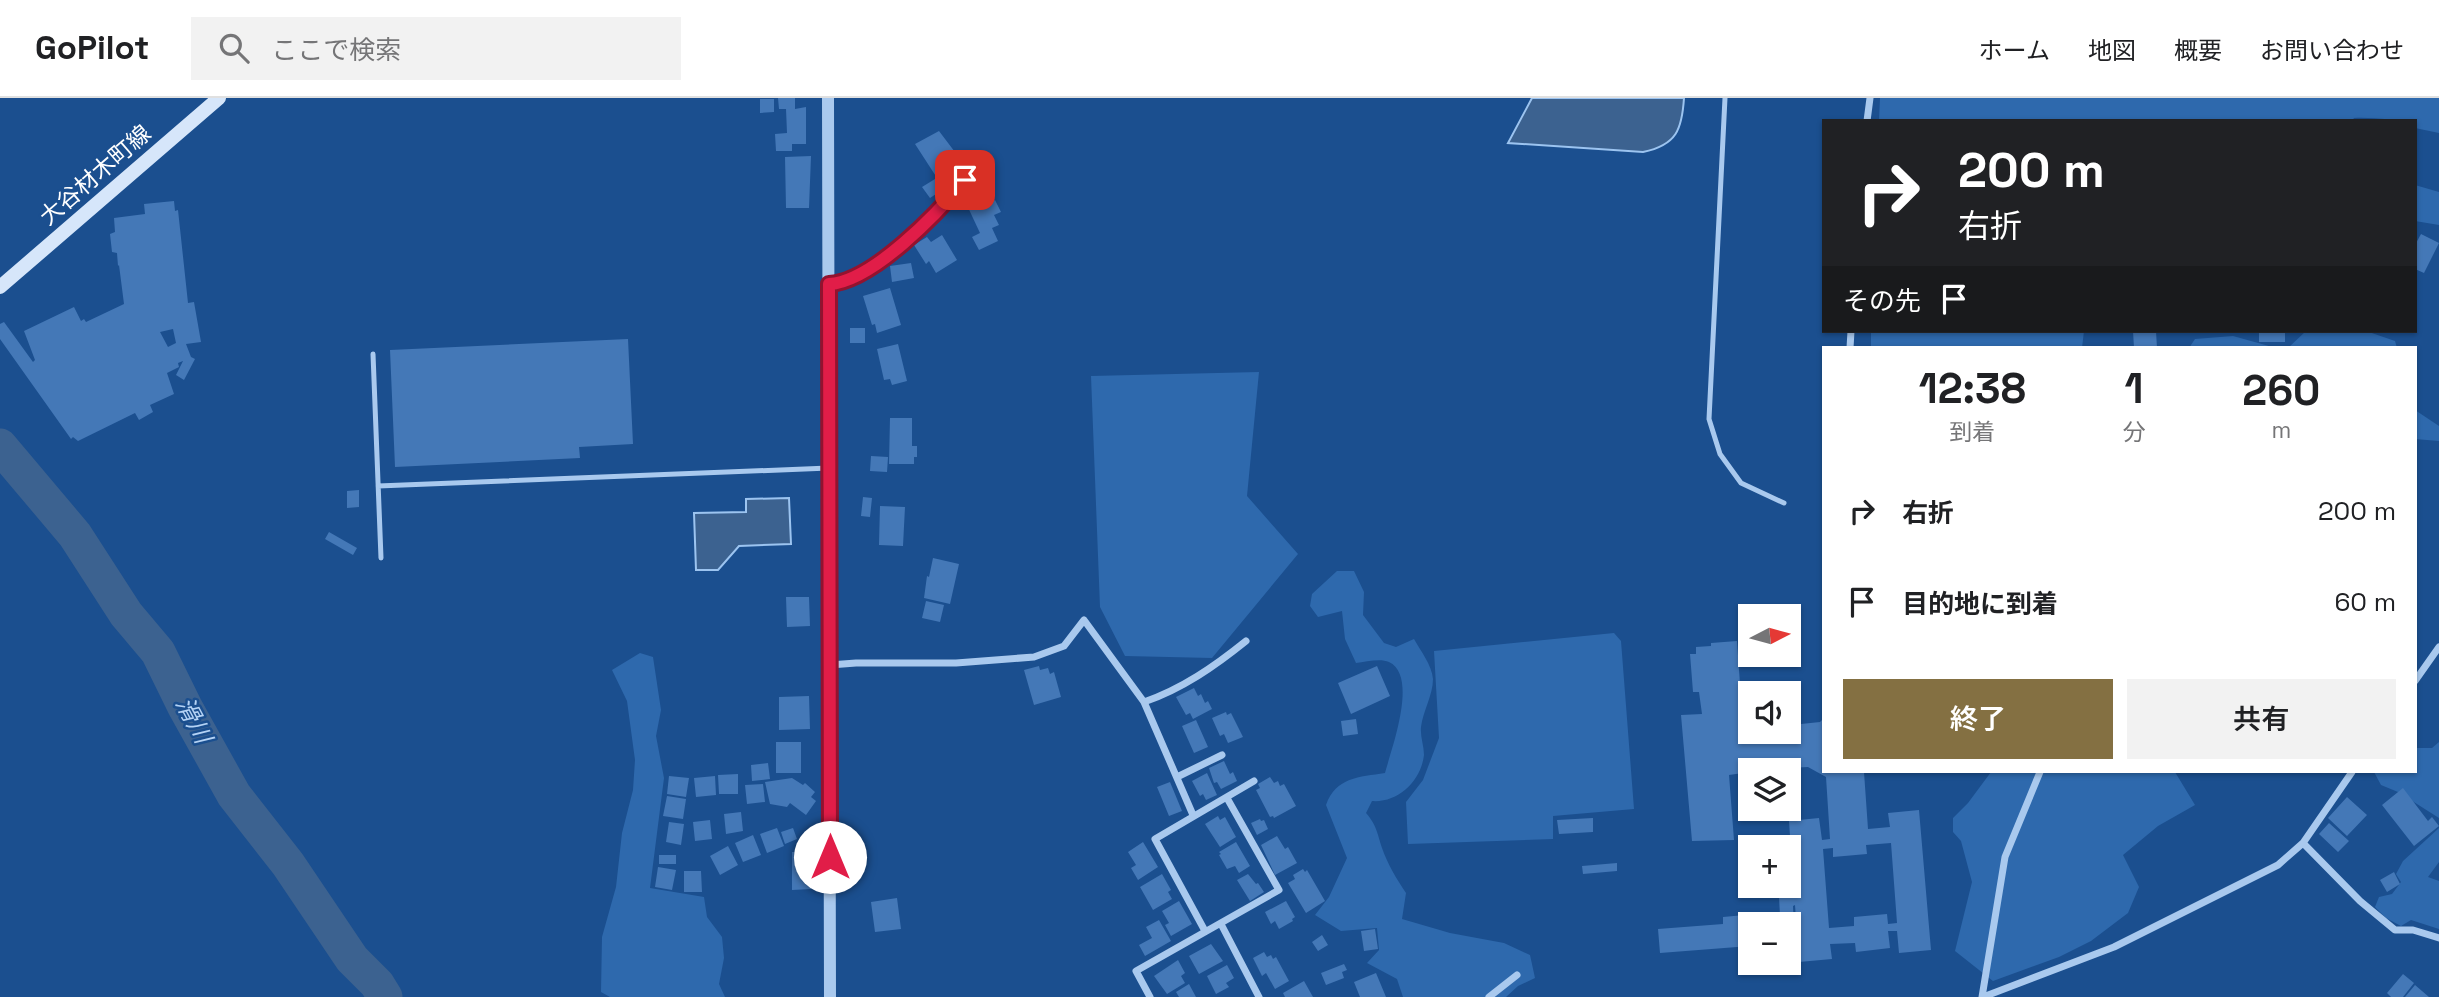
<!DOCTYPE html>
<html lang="ja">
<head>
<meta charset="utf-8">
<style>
  :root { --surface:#fff; --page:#f2f2f2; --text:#202124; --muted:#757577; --line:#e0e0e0; --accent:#847042 }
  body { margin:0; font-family:"Space Grotesk","Noto Sans JP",sans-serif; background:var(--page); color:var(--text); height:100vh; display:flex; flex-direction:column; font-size:26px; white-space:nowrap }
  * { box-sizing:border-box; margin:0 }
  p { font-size:23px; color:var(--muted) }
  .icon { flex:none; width:38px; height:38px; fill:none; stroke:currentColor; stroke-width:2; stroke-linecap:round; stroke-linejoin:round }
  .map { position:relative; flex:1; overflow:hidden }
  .drawer { position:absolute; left:1822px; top:248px; width:595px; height:427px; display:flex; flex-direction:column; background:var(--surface); border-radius:0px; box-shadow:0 2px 5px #0004 }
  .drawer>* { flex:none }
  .banner { position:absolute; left:1822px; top:21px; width:595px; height:214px; border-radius:0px; box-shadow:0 2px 5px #0004; background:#202124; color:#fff; overflow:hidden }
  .needle { width:46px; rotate:84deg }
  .tools { position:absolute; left:1738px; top:506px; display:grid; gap:14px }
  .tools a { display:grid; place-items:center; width:63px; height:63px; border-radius:0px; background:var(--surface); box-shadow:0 2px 5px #0004; font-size:35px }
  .pin { position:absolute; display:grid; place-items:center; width:60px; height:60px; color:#fff; margin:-30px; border-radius:14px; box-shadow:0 4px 10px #0006 }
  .me { position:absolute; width:77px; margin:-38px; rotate:0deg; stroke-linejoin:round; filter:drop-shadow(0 0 5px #0008) }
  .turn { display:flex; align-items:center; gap:24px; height:147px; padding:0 21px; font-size:32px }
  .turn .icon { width:91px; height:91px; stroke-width:2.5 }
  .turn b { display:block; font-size:49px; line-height:60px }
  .then { display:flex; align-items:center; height:66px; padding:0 21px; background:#0003; gap:14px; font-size:26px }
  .eta { display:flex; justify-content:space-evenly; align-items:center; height:119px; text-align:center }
  .eta b { font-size:42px; font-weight:600; line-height:49px }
  .cta { display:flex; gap:14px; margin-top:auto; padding:14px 21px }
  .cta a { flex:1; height:80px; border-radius:0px; background:var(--accent); color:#fff; font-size:28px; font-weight:600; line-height:80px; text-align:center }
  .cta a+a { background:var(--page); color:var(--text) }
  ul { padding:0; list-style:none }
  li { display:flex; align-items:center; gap:21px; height:91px; padding:0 21px }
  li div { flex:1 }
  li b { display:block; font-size:26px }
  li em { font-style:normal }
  header { display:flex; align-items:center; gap:42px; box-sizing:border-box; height:98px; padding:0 35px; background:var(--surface); border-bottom:2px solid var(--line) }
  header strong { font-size:33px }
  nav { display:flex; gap:38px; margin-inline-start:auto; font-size:24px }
  .search { width:490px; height:63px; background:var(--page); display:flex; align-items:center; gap:18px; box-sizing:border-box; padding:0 24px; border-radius:0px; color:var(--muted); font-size:26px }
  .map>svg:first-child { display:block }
</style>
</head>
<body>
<header>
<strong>GoPilot</strong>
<div class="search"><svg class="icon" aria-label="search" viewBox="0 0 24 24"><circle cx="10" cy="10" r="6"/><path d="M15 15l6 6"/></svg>ここで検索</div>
<nav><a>ホーム</a><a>地図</a><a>概要</a><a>お問い合わせ</a></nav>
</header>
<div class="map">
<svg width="2439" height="899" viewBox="0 0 2439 899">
  <rect width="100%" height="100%" fill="#1b4f8f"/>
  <path fill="#2e69ad" d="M1880 0H2439V35L2415 30V23C2394 23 2375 19 2354 20L2352 23H1879Z
    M2415 87 2439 94V127L2415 123Z
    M1871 233H2084L2082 250H1871Z
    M2306 233H2366L2395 243 2397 250H2288Z
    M2233 238 2276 250H2189L2195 241Z
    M1259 274 1247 398 1298 456 1212 560 1125 558 1100 509 1091 278Z
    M2415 312 2439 328V343L2415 341Z
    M1337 473H1354L1364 494 1363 517 1384 545 1396 549 1414 541C1420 552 1432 567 1433 581 1433 597 1423 613 1421 629 1420 638 1424 648 1424 657 1421 683 1398 705 1372 703L1366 715C1377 728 1377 735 1382 750 1388 767 1396 780 1406 795L1402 821 1450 835 1504 845 1530 857 1535 880 1518 888 1506 899H1403L1397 881 1367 865 1379 852 1377 830 1341 833 1315 817 1329 799 1347 760 1326 707C1336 679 1359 679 1385 675 1391 652 1419 578 1389 564 1380 560 1366 564 1356 565L1345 541 1342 513 1318 519 1310 508 1312 496Z
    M1614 535 1621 543 1634 711 1553 718V741L1408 746 1406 704 1423 682 1439 640 1434 553Z
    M640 555 653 559 661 612 656 638 664 680 650 790 704 799 707 819 722 839 724 860 719 886 725 899H610L601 894 602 839 616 789 622 735 633 692 635 662 627 603 612 572Z
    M2439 644V720L2398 694 2381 687 2374 674H2415V650H2432Z
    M1991 674H2175L2195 707 2158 728 2123 757 2139 789 2128 815 2091 843 2059 859 1993 883 1955 853 1972 784 1961 743 1953 734V720L1968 705Z
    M2439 730V764L2428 779 2439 783V831L2411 822 2401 828 2386 820 2375 809 2379 799 2392 796 2401 784 2396 776 2403 763Z"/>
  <path fill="#3c6290" stroke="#9cc4f0" stroke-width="2" d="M1532 0H1684C1682 31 1677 47 1643 54L1508 45Z
    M789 400 791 446 739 448 718 472H696L694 415 746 414V401Z"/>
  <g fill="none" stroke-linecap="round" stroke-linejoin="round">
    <path stroke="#3c6290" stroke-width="35" d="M0 348 75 437 126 516 158 554 185 609 234 697 288 766 352 861 377 886 385 899"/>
  </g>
  <path fill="#4478b7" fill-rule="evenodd" d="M778 0H795V11L806 9V46H792V53H776L775 36 787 35 786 11H779Z
    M760 1H774V14L760 15Z
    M939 33 964 66 939 83 915 46Z
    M811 58 809 110H786L785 59Z
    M935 81 942 92 930 100 922 89Z
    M984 94 989 105 995 102 1001 114 994 117 999 127 992 130 998 143 979 152 972 139 980 135 965 103Z
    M174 103 175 113 178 112 188 205 194 204 201 244 186 246 191 259 195 261 184 282 176 277 183 263 178 265 179 269 167 275 174 296 150 307 153 314 139 322 135 315 78 343 73 339 71 341 0 241V226L4 224 33 264 35 262 24 233 74 209 81 223 84 221 86 224 124 206 119 167 118 168 117 155 112 154 110 136 115 134 114 120 145 116 144 106ZM173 231 176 245 168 249 160 234Z
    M2421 136 2439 145 2424 175 2415 171V147Z
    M942 137 957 162 936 175 929 163 926 166 914 147 927 139 931 144Z
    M911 165 914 180 892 184 890 168Z
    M890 190 901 227 877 235 875 226 872 227 863 198Z
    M850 230H865V245H850Z
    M2133 233H2156L2157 250H2134Z
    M2259 233H2285V244H2259Z
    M628 241 633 346 579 349 580 360 395 369 390 252Z
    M898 246 907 283 892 287 890 281 884 282 877 251Z
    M890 320H912V348H917V359H914V366H889Z
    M871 358 888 359 887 374 870 373Z
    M359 392V409L347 410V393Z
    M863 399 872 400 870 419 861 418Z
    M880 408 905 409 903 448 879 447Z
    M329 434 357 450 353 457 325 441Z
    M933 460 959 466 950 506 924 500 927 478 929 479Z
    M786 499H809L810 528 787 529Z
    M926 503 944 507 940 524 922 520Z
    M1737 543 1743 629H1750V634H1788V617L1801 616V626L1820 624 1824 620V674H1864L1868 731 1890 729 1888 715 1919 712 1931 852 1899 855 1897 833H1888L1890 850 1856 854 1855 845 1830 846 1832 861 1799 864 1795 807 1793 808 1794 829H1788V826H1750V848L1660 855 1658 831 1723 826V819L1766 815 1767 819 1780 818 1779 799H1794L1789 723 1819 720 1822 742 1830 741 1826 679 1808 669 1750 672V674L1729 677 1734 742 1692 743 1681 617 1702 616 1699 594H1693L1690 556H1696V549L1711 548V545ZM1891 745 1897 825 1888 826 1887 816 1854 819V828L1829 830 1823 751 1833 750V759L1867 756 1866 747Z
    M1039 568 1040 572 1048 570 1050 576 1054 574 1061 599 1034 607 1024 572Z
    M1377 568 1390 598 1351 616 1338 585Z
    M1194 590 1198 598 1201 596 1205 605 1208 603 1212 611 1193 621 1190 615 1186 617 1176 599Z
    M809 598 810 631 779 632V599Z
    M1226 614 1227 617 1231 615 1243 639 1228 645 1224 636 1220 638 1212 620Z
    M1356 621 1358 636 1343 638 1341 623Z
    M1196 622 1208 649 1194 655 1182 628Z
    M776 644H801V675H776Z
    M1224 663 1230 676 1233 674 1237 683 1221 691 1217 684 1214 685 1209 670Z
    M768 665 770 681 752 683 751 667Z
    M1207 675 1217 697 1206 702 1203 696 1200 698 1192 683Z
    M738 676V696H719L718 677Z
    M669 678 689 680 686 699 667 696Z
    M715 678 716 697 696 699 694 680Z
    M1270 679 1274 685 1278 683 1280 688 1284 686 1296 708 1274 720 1273 718 1270 719 1256 692 1260 690 1258 686Z
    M792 680 803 687 805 685 815 694 811 699 816 703 806 717 790 705 787 709 770 706 765 684Z
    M1170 684 1182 713 1169 718 1157 689Z
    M763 686 765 704 747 706 745 687Z
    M2403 690 2428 723 2432 719 2439 728 2414 748 2382 707Z
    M667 698 686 701 683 721 663 718Z
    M2347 699 2367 717 2347 738 2328 720Z
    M741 714 743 733 726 736 724 716Z
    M1218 718 1220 722 1225 719 1236 739 1220 749 1205 726Z
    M1593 720V734L1559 736 1557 722Z
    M1260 721 1261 723 1264 722 1268 731 1257 737 1251 725Z
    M710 722 712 741 695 743 693 724Z
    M669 724 684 726 681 747 666 744Z
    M2329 725 2349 743 2338 754 2319 736Z
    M777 730 784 748 767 755 760 736Z
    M793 730 797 741 785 746 781 734Z
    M753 737 761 757 743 764 735 745Z
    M1277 738 1285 751 1288 749 1297 765 1275 777 1261 747Z
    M1143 744 1158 769 1138 782 1131 770 1136 767 1128 754Z
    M1236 744 1250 768 1239 775 1235 768 1227 771 1219 757 1221 756 1219 754Z
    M728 748 738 767 720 777 710 758Z
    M792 754H815V783H811V791L792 792Z
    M659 757H676V766H659Z
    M1617 765V773L1583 776 1582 768Z
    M658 769 676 772 672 792 655 789Z
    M1303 771 1305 774 1307 772 1325 803 1306 815 1288 785 1295 781 1293 777Z
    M684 773H701L702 794H684Z
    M2394 774 2400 786 2387 794 2380 782Z
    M1162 776 1171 792 1168 794 1172 801 1153 812 1140 789Z
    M1248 776 1256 786 1258 785 1264 794 1250 803 1237 782Z
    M897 800 901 831 875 834 871 804Z
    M1179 803 1192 826 1171 838 1165 827 1169 825 1162 813Z
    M1286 803 1295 819 1292 821 1293 823 1279 831 1275 823 1271 826 1265 814Z
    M1159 822 1171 843 1145 858 1139 847 1152 840 1146 829Z
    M1375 831 1378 851 1364 853 1361 833Z
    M1322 837 1328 847 1318 853 1312 844Z
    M1211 846 1223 863 1199 876 1189 858Z
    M1264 854 1267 859 1271 857 1273 861 1276 859 1289 883 1275 891 1266 875 1262 878 1253 860Z
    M1178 862 1185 875 1181 878 1185 885 1167 896 1154 878Z
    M1344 866 1347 872 1342 874 1344 880 1326 887 1321 875Z
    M1227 867 1234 880 1226 885 1229 889 1216 896 1207 878Z
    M1376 875 1386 899H1360L1354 884Z
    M2403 876 2414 885 2403 899H2391L2387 895Z
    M1304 883 1313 899H1285L1283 895Z
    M1189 886 1196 899H1179L1176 894Z
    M2415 887 2429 899H2405Z"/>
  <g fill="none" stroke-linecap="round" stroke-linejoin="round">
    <path stroke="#a9c9ee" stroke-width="5" d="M1725 0 1709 321 1720 356 1741 385 1784 405
      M373 256 381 460
      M378 388 829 370"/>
    <path stroke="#a9c9ee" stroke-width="7" d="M1867 23 1870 0
      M829 186C878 184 948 103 978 66
      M1850 250 1851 233
      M830 567 856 565H956L1034 559 1064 548 1084 522 1144 604 1193 717
      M2415 583 2439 549
      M1144 604C1182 591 1215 568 1246 543
      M1177 679 1222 657
      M2303 745 2360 803 2395 832H2413L2439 840
      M1221 826 1259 899
      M1205 833 1155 741 1254 683
      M1150 899 1136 873 1279 792 1227 700
      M1489 899 1517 877
      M1982 899 2005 759 2040 674
      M1983 899 2114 849 2278 767 2303 745 2352 674"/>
    <path stroke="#a9c9ee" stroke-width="12" d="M828 0 830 899"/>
    <path stroke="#d6e6fa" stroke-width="14" d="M0 189 219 0"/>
  </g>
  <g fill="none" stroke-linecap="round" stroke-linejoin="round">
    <defs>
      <path id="route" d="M830 759 829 186C872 184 938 115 965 82"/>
    </defs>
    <use href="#route" stroke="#92132f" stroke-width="18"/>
    <use href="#route" stroke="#e11d48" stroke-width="12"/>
  </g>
  <g text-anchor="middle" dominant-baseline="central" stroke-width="5" stroke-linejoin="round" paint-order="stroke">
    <g font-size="23" fill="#fff" stroke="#1b4f8f">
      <text transform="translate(95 77) rotate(-41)">大谷材木町線</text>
    </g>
    <g font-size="24" font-style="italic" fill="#b5d3f5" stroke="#1b4f8f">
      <text transform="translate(194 622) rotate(62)">滑川</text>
    </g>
  </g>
</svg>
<div class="tools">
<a><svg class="needle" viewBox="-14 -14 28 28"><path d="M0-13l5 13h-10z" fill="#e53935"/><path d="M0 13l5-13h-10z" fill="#757577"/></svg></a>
<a><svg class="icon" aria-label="sound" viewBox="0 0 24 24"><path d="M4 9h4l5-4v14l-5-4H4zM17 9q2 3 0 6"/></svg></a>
<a><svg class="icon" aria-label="layers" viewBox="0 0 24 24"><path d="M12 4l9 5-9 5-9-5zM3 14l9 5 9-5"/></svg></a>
<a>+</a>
<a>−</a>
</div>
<div class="pin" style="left:965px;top:82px;background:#d93025"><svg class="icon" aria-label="arrive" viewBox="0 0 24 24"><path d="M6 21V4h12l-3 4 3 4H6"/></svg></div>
<svg class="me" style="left:830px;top:759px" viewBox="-20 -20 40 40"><circle r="19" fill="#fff"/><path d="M0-13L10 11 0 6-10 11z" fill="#e11d48"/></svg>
<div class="banner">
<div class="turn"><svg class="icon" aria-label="right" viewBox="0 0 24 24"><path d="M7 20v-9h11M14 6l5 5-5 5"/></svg><div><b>200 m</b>右折</div></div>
<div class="then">その先<svg class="icon" aria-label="arrive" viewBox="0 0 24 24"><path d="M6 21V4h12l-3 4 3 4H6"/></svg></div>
</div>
<section class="drawer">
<div class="eta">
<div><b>12:38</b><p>到着</p></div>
<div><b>1</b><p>分</p></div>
<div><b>260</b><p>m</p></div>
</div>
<ul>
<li><svg class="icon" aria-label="right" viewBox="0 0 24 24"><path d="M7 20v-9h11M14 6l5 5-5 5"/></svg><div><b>右折</b></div><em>200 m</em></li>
<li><svg class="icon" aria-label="arrive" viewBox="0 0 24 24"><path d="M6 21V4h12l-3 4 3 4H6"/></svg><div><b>目的地に到着</b></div><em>60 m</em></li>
</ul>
<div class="cta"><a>終了</a><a>共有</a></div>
</section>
</div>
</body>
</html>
